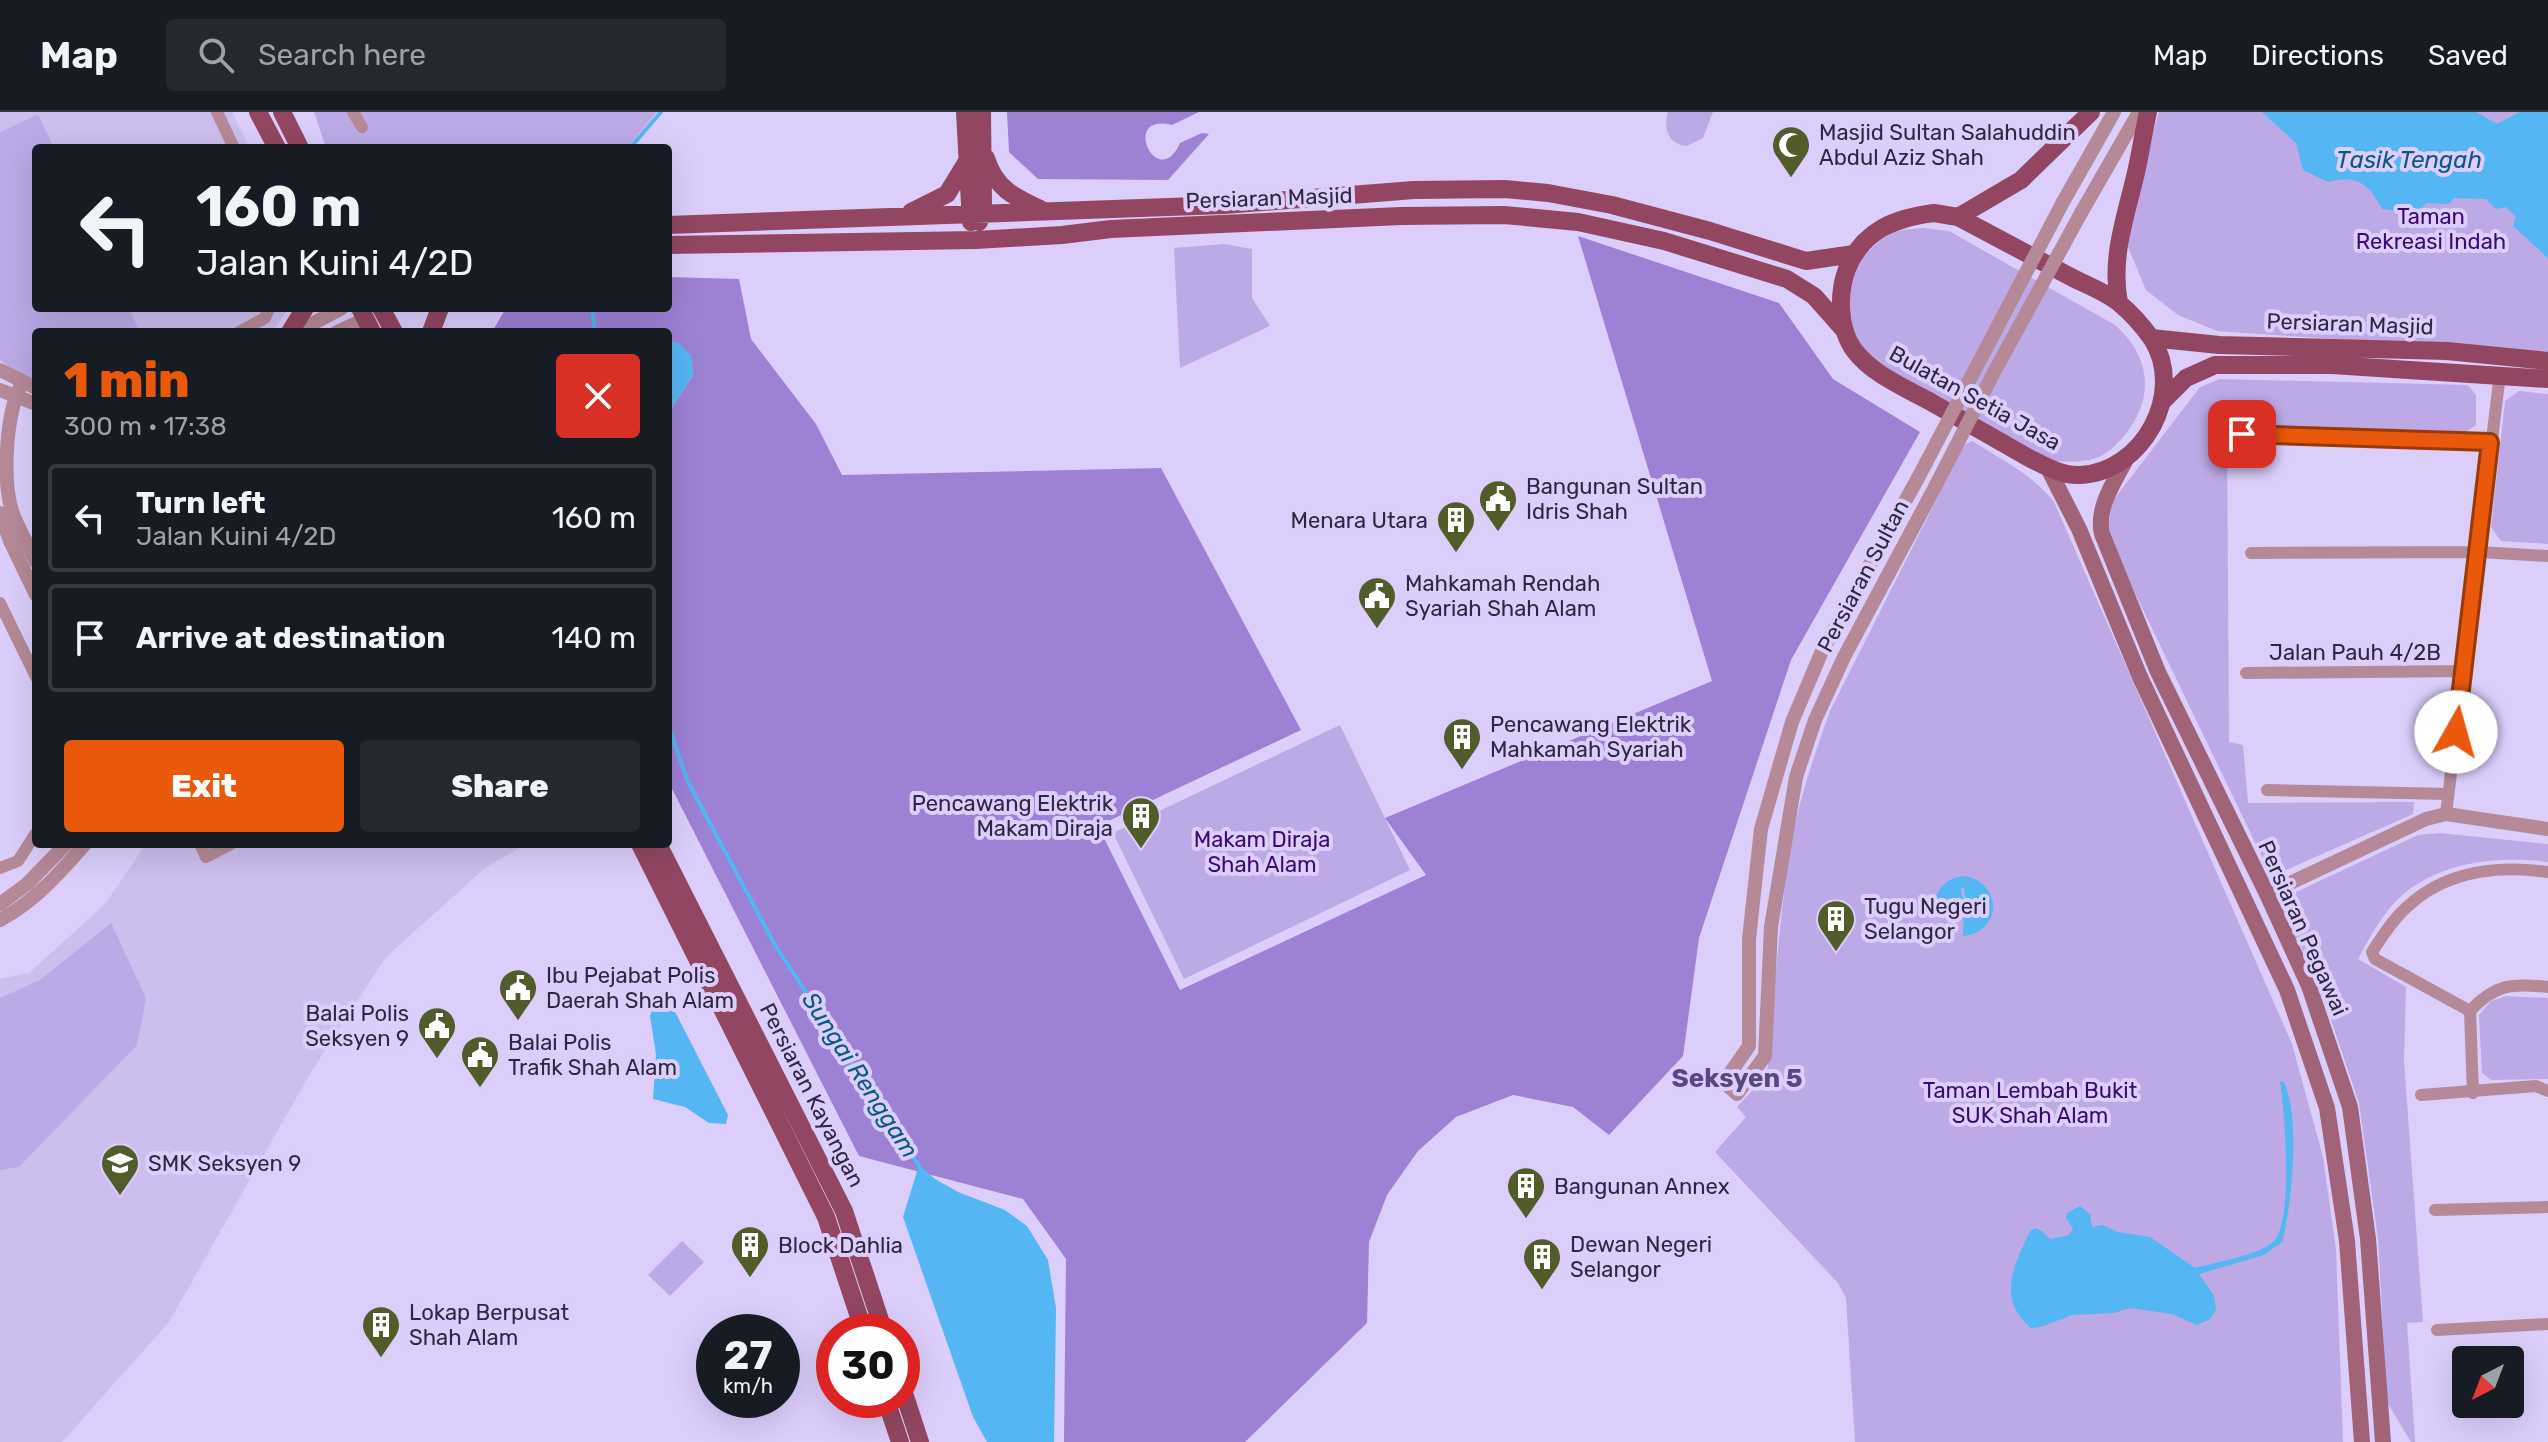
<!DOCTYPE html>
<html lang="en">
<head>
<meta charset="utf-8">
<style>
  :root { --surface:#171b24; --page:#242831; --text:#f1f3f6; --muted:#9ea1a6; --line:#363941; --accent:#ea580c }
  body { margin:0; font-family:Rubik,sans-serif; background:var(--page); color:var(--text); height:100vh; display:flex; flex-direction:column; font-size:30px; white-space:nowrap }
  * { box-sizing:border-box; margin:0 }
  p { font-size:26px; color:var(--muted) }
  .icon { flex:none; width:44px; height:44px; fill:none; stroke:currentColor; stroke-width:2; stroke-linecap:round; stroke-linejoin:round }
  .map { position:relative; flex:1; overflow:hidden }
  .side { position:absolute; left:32px; top:216px; width:640px; height:520px; display:flex; flex-direction:column; background:var(--surface); border-radius:8px; box-shadow:0 8px 32px #0002 }
  .side>* { flex:none }
  .top-card { position:absolute; left:32px; top:32px; width:640px; height:168px; border-radius:8px; box-shadow:0 8px 32px #0002; background:#171b24; color:var(--text); overflow:hidden }
  .needle { width:52px; rotate:222deg }
  .fabs { position:absolute; left:2452px; top:1234px; display:grid; gap:16px }
  .fabs a { display:grid; place-items:center; width:72px; height:72px; border-radius:8px; background:var(--surface); box-shadow:0 8px 32px #0002; font-size:40px }
  .speed { position:absolute; left:696px; top:1202px; display:flex; gap:16px; font-size:40px; font-weight:700; text-align:center }
  .speed>* { display:grid; place-content:center; width:104px; height:104px; border-radius:50%; background:var(--surface); box-shadow:0 8px 32px #0002; line-height:1 }
  .speed small { font-size:20px; font-weight:400 }
  .speed .limit { border:12px solid #d22; background:#fff; color:#111 }
  .pin { position:absolute; display:grid; place-items:center; width:68px; height:68px; color:#fff; margin:-34px; border-radius:16px; box-shadow:0 4px 12px #0006 }
  .me { position:absolute; width:88px; margin:-44px; rotate:7deg; stroke-linejoin:round; filter:drop-shadow(0 0 6px #0008) }
  .turn { display:flex; align-items:center; gap:28px; height:168px; padding:0 32px; font-size:36px }
  .turn .icon { width:104px; height:104px; stroke-width:2.5 }
  .turn b { display:block; font-size:56px; line-height:68px }
  .round { display:grid; place-items:center; flex:none; width:84px; height:84px; border-radius:8px; background:var(--page) }
  .head { display:flex; align-items:center; justify-content:space-between; height:136px; padding:0 32px }
  h1 { font-size:48px; font-weight:800; line-height:60px; color:var(--accent) }
  .button { display:flex; gap:16px; margin-top:auto; padding:16px 32px }
  .button a { flex:1; height:92px; border-radius:8px; background:var(--accent); color:#fff; font-size:32px; font-weight:800; line-height:92px; text-align:center }
  .button a+a { background:var(--page); color:var(--text) }
  ul { padding:0; list-style:none }
  li { display:flex; align-items:center; gap:24px; height:108px; margin:0 16px 12px; padding:0 16px; border:4px solid var(--line); border-radius:8px }
  li div { flex:1 }
  li b { display:block; font-size:30px }
  li em { font-style:normal }
  header { display:flex; align-items:center; gap:48px; box-sizing:border-box; height:112px; padding:0 40px; background:var(--surface); border-bottom:2px solid var(--line) }
  header strong { font-size:38px }
  nav { display:flex; gap:44px; margin-inline-start:auto; font-size:28px }
  .search { width:560px; height:72px; background:var(--page); display:flex; align-items:center; gap:20px; box-sizing:border-box; padding:0 28px; border-radius:8px; color:var(--muted); font-size:30px }
  .map>svg:first-child { display:block }
</style>
</head>
<body>
<header>
<strong>Map</strong>
<div class="search"><svg class="icon" aria-label="search" viewBox="0 0 24 24"><circle cx="10" cy="10" r="6"/><path d="M15 15l6 6"/></svg>Search here</div>
<nav><a>Map</a><a>Directions</a><a>Saved</a></nav>
</header>
<div class="map">
<svg width="2548" height="1330" viewBox="0 0 2548 1330">
  <rect width="100%" height="100%" fill="#dbcefb"/>
  <path fill="#ccbeee" d="M0 0H232L250 36H54L38 2 0 20Z
    M129 196H289L272 220H140Z
    M146 732H526L485 756 386 845 311 960 169 1210 62 1330H0V867L29 861 105 792Z"/>
  <path fill="#bca9e6" d="M314 0H657L627 36H326Z
    M1668 0H1713L1703 26 1687 34C1668 32 1663 17 1668 0Z
    M2159 0H2548V242L2217 219 2178 203 2146 178 2128 135 2136 78Z
    M38 2 54 36H36V196H129L140 220H36V270L21 264 0 248V20Z
    M1924 116 1949 119 2115 213C2146 240 2155 277 2132 313 2125 324 2114 337 2101 344 2087 351 2068 350 2052 349L1878 257C1871 249 1862 242 1858 233 1837 193 1851 142 1893 121 1901 117 1914 117 1924 116Z
    M1224 132 1252 137V186L1270 214 1180 256 1174 136Z
    M2220 267 2468 273 2476 283V313L2463 322 2227 318 2229 630 2243 633 2248 691 2414 690 2413 702 2284 759 2266 753 2107 423 2112 390 2200 275Z
    M2519 279 2548 282V432L2501 429 2491 415 2505 289Z
    M1972 329C2001 347 2033 363 2054 390L2292 932 2323 1045 2336 1137 2343 1330H1855L1846 1186 1838 1171 1715 1040 1746 1005 1737 995 1760 970 1768 955C1775 878 1779 799 1793 723 1801 681 1816 639 1830 599L1964 333Z
    M1340 613 1410 758 1184 867 1113 721Z
    M2440 721 2548 732V750C2498 744 2440 749 2400 785 2382 802 2370 825 2358 847L2406 875 2404 949 2423 1210 2407 1211 2415 1330H2411L2387 1290 2378 1126 2359 991 2319 872 2284 800 2294 781 2418 723Z
    M111 811 146 886 137 933 19 1055 0 1058V886L40 868Z
    M2506 884 2548 886V967L2491 968 2482 961 2479 903 2491 889Z
    M682 1129 704 1150 670 1184 648 1163Z"/>
  <path fill="#9d81d5" d="M1007 0H1199L1172 13C1119 0 1158 81 1180 31L1202 21 1209 22 1168 68 1038 67 1009 40Z
    M1578 124 1779 191 1833 267 1920 320 1791 548 1699 826 1683 944 1609 1023 1573 995 1513 983 1456 1005 1418 1039 1387 1083 1369 1130 1367 1211 1245 1330H1064L1066 1147 1023 1087 859 1044 668 669V302L693 263 679 232 668 228V220H492L506 196H668V165L739 167 751 227 816 312 842 363 1161 356 1301 618 1098 714 1180 878 1426 763 1385 706 1712 569Z"/>
  <path fill="#54b6f2" d="M2262 0H2476L2497 12 2520 0H2548V146L2513 114 2516 105 2506 95 2496 97 2486 87 2454 86 2449 92 2426 91 2417 101 2382 97C2369 72 2357 62 2328 70L2303 58 2296 31Z
    M668 228 680 232 692 245 693 263 668 302Z
    M1964 764C2003 770 2003 820 1963 824L1964 800 1969 799 1970 795 1980 797 1983 794 1981 792 1970 793 1965 788 1964 775 1961 777 1963 788 1957 793H1934C1937 776 1946 766 1964 764Z
    M663 883 670 890 728 1003 726 1012 709 1011 685 995 653 987 656 942 650 904 656 886Z
    M2283 969C2301 999 2292 1095 2282 1130L2264 1143 2199 1162 2214 1184 2216 1198 2210 1207 2197 1213 2172 1202 2130 1196 2114 1201 2072 1203 2041 1215 2031 1216C1996 1186 2014 1154 2030 1119L2035 1116 2042 1119 2050 1127 2069 1123 2073 1117 2066 1106 2067 1101 2080 1094 2090 1102 2092 1115 2103 1113 2118 1120 2150 1125 2195 1156C2212 1151 2265 1142 2275 1128 2293 1105 2285 999 2280 970Z
    M919 1053 935 1067 958 1080 1005 1098 1027 1114 1048 1148 1056 1196 1054 1330H987L973 1305 903 1105Z"/>
  <g fill="none" stroke-linecap="round" stroke-linejoin="round">
    <path stroke="#54b6f2" stroke-width="4" d="M630 36 661 0
      M592 196 595 220
      M668 612 688 670 775 833 921 1057"/>
    <path stroke="#b58997" stroke-width="12" d="M217 0 234 36
      M353 0 362 15
      M239 220 265 206 269 196
      M2242 322 2490 330
      M2251 441 2479 440 2548 444
      M0 491 36 565
      M2246 561 2464 559
      M2267 678 2448 682
      M2446 702 2500 262
      M200 732 206 745 231 732
      M0 756 18 749 36 721
      M2470 899 2375 847 2372 840C2382 825 2393 807 2407 795 2445 759 2498 753 2548 760
      M2473 981 2470 899C2495 872 2512 871 2548 875
      M2421 983 2536 974 2548 979
      M2435 1098 2548 1095
      M2437 1218 2548 1212"/>
    <path stroke="#b58997" stroke-width="14" d="M2063 90 2114 0
      M2081 101 2139 0
      M297 220 342 196
      M337 220 365 207
      M0 258 36 276
      M22 271C6 300 2 366 12 399 18 416 28 433 36 450
      M0 278 36 292
      M1918 366 1822 539 1792 610 1761 717 1749 827V934L1724 970 1737 982 1765 944 1771 815 1796 665 1815 608 1844 545 1935 375
      M0 401 10 429 36 483
      M2267 782 2426 707 2446 702 2548 717
      M0 792 27 772 66 732
      M0 808C35 789 59 762 85 732"/>
    <path stroke="#a16378" stroke-width="16" d="M2125 349C2113 372 2096 397 2102 422L2158 560 2267 782 2309 874 2350 995 2368 1127 2383 1330
      M2048 356 2079 417 2140 565 2287 878 2327 996 2347 1129 2362 1330"/>
    <path stroke="#924662" stroke-width="18" d="M258 0 277 36
      M282 0 300 36
      M965 0 970 92 979 110
      M986 46C995 76 1014 85 1040 97
      M911 100 947 82 966 51
      M1934 101 1958 105C1996 125 2033 145 2071 165 2086 173 2106 180 2119 191 2130 200 2144 216 2152 227 2186 281 2143 360 2080 363 2062 364 2045 354 2029 346 1996 327 1962 308 1929 289 1903 275 1872 262 1854 238 1838 216 1838 181 1847 157 1863 118 1895 106 1934 101Z
      M1958 105 2021 68 2091 0
      M971 110 983 92 982 0
      M668 113 1224 93 1414 78 1505 77 1548 81 1612 93 1710 119 1806 149 1854 142
      M668 133 976 128 1062 123 1111 117 1401 104 1504 103 1578 110 1664 129 1787 167 1814 184 1845 219
      M2119 191C2110 143 2127 102 2137 56 2141 37 2144 18 2148 0
      M360 196 372 220
      M381 196 394 220
      M290 220 305 196
      M431 220 440 196
      M2151 226 2219 233 2447 239 2548 249
      M2163 289 2186 266 2215 253H2332L2548 267
      M640 732 826 1105 864 1220
      M658 732 844 1099 884 1220
      M902 1275 920 1330
      M886 1288 900 1330"/>
    <path stroke="#b58997" stroke-width="14" d="M1918 366 2063 90
      M1935 375 1992 264 2081 101"/>
  </g>
  <g fill="none" stroke-linecap="round" stroke-linejoin="round">
    <defs>
      <path id="route" d="M2242 322 2490 330 2456 620"/>
    </defs>
    <use href="#route" stroke="#983908" stroke-width="20"/>
    <use href="#route" stroke="#ea580c" stroke-width="14"/>
  </g>
  <defs>
    <symbol id="mosque-pin" viewBox="-11 -11 22 30"><path d="M0 17L-7.5 6A9.5 9.5 0 1 1 7.5 6Z" fill="#525c2b" stroke="#dbcefb"/><path d="M3.5-4.9A6 6 0 1 0 3.5 4.9A5 5 0 1 1 3.5-4.9Z" fill="#fff"/></symbol>
    <symbol id="civic-pin" viewBox="-11 -11 22 30"><path d="M0 17L-7.5 6A9.5 9.5 0 1 1 7.5 6Z" fill="#525c2b" stroke="#dbcefb"/><path d="M-.6-6.5H3V-4.5H.6V-3L4-1V1h2V6H-6V1h2V-1L-.6-3ZM-1.2 2.5V6h2.4V2.5Z" fill="#fff"/></symbol>
    <symbol id="building-pin" viewBox="-11 -11 22 30"><path d="M0 17L-7.5 6A9.5 9.5 0 1 1 7.5 6Z" fill="#525c2b" stroke="#dbcefb"/><path d="M-4-6H4V6H1V3H-1V6H-4ZM-2.5-4.3h1.7v1.8h-1.7ZM.8-4.3h1.7v1.8H.8ZM-2.5-1h1.7V.8h-1.7ZM.8-1h1.7V.8H.8Z" fill="#fff"/></symbol>
    <symbol id="school-pin" viewBox="-11 -11 22 30"><path d="M0 17L-7.5 6A9.5 9.5 0 1 1 7.5 6Z" fill="#525c2b" stroke="#dbcefb"/><path d="M0-5L7-2L0 1L-7-2ZM-4 1L0 2.5L4 1V4Q0 6-4 4Z" fill="#fff"/></symbol>
  </defs>
  <g fill-rule="evenodd">
    <use href="#mosque-pin" x="1769" y="11" width="44" height="60"/>
    <use href="#civic-pin" x="1476" y="365" width="44" height="60"/>
    <use href="#building-pin" x="1434" y="386" width="44" height="60"/>
    <use href="#civic-pin" x="1355" y="462" width="44" height="60"/>
    <use href="#building-pin" x="1440" y="603" width="44" height="60"/>
    <use href="#building-pin" x="1119" y="682" width="44" height="60"/>
    <use href="#building-pin" x="1814" y="785" width="44" height="60"/>
    <use href="#civic-pin" x="496" y="854" width="44" height="60"/>
    <use href="#civic-pin" x="415" y="892" width="44" height="60"/>
    <use href="#civic-pin" x="458" y="921" width="44" height="60"/>
    <use href="#school-pin" x="98" y="1029" width="44" height="60"/>
    <use href="#building-pin" x="1504" y="1052" width="44" height="60"/>
    <use href="#building-pin" x="728" y="1111" width="44" height="60"/>
    <use href="#building-pin" x="1520" y="1123" width="44" height="60"/>
    <use href="#building-pin" x="359" y="1191" width="44" height="60"/>
  </g>
  <g text-anchor="middle" dominant-baseline="central" stroke-width="8" stroke-linejoin="round" paint-order="stroke">
    <g font-size="22" fill="#302643" stroke="#dbcefb" text-anchor="start">
      <text x="1819" y="20">Masjid Sultan Salahuddin<tspan x="1819" dy="25">Abdul Aziz Shah</tspan></text>
      <text x="1526" y="374">Bangunan Sultan<tspan x="1526" dy="25">Idris Shah</tspan></text>
      <text x="1428" y="408" text-anchor="end">Menara Utara</text>
      <text x="1405" y="471">Mahkamah Rendah<tspan x="1405" dy="25">Syariah Shah Alam</tspan></text>
      <text x="1490" y="612">Pencawang Elektrik<tspan x="1490" dy="25">Mahkamah Syariah</tspan></text>
      <text x="1113" y="691" text-anchor="end">Pencawang Elektrik<tspan x="1113" dy="25">Makam Diraja</tspan></text>
      <text x="1864" y="794">Tugu Negeri<tspan x="1864" dy="25">Selangor</tspan></text>
      <text x="546" y="863">Ibu Pejabat Polis<tspan x="546" dy="25">Daerah Shah Alam</tspan></text>
      <text x="409" y="901" text-anchor="end">Balai Polis<tspan x="409" dy="25">Seksyen 9</tspan></text>
      <text x="508" y="930">Balai Polis<tspan x="508" dy="25">Trafik Shah Alam</tspan></text>
      <text x="148" y="1051">SMK Seksyen 9</text>
      <text x="1554" y="1074">Bangunan Annex</text>
      <text x="1570" y="1132">Dewan Negeri<tspan x="1570" dy="25">Selangor</tspan></text>
      <text x="778" y="1133">Block Dahlia</text>
      <text x="409" y="1200">Lokap Berpusat<tspan x="409" dy="25">Shah Alam</tspan></text>
    </g>
    <g font-size="22" fill="#302643" stroke="#dbcefb">
      <text transform="translate(1269 86) rotate(-2)">Persiaran Masjid</text>
      <text transform="translate(2350 212) rotate(2)">Persiaran Masjid</text>
      <text transform="translate(1975 286) rotate(29)">Bulatan Setia Jasa</text>
      <text transform="translate(1863 464) rotate(-62)">Persiaran Sultan</text>
      <text x="2355" y="540">Jalan Pauh 4/2B</text>
      <text transform="translate(2303 816) rotate(66)">Persiaran Pegawai</text>
      <text transform="translate(812 983) rotate(63)">Persiaran Kayangan</text>
    </g>
    <g font-size="22" fill="#3d0971" stroke="#dbcefb">
      <text x="2431" y="104">Taman<tspan x="2431" dy="25">Rekreasi Indah</tspan></text>
      <text x="1262" y="727">Makam Diraja<tspan x="1262" dy="25">Shah Alam</tspan></text>
      <text x="2030" y="978">Taman Lembah Bukit<tspan x="2030" dy="25">SUK Shah Alam</tspan></text>
    </g>
    <g font-size="24" font-style="italic" fill="#0d5a81" stroke="#dbcefb">
      <text x="2409" y="48">Tasik Tengah</text>
      <text transform="translate(860 963) rotate(57)">Sungai Renggam</text>
    </g>
    <g font-size="26" font-weight="bold" fill="#5b4585" stroke="#dbcefb">
      <text x="1737" y="966">Seksyen 5</text>
    </g>
  </g>
</svg>
<div class="fabs">
<a><svg class="needle" viewBox="-14 -14 28 28"><path d="M0-13l5 13h-10z" fill="#e53935"/><path d="M0 13l5-13h-10z" fill="#9ea1a6"/></svg></a>
</div>
<div class="speed"><div>27<small>km/h</small></div><div class="limit">30</div></div>
<div class="pin" style="left:2242px;top:322px;background:#d93025"><svg class="icon" aria-label="arrive" viewBox="0 0 24 24"><path d="M6 21V4h12l-3 4 3 4H6"/></svg></div>
<svg class="me" style="left:2456px;top:620px" viewBox="-20 -20 40 40"><circle r="19" fill="#fff"/><path d="M0-13L10 11 0 6-10 11z" fill="#ea580c"/></svg>
<div class="top-card">
<div class="turn"><svg class="icon" aria-label="left" viewBox="0 0 24 24"><path d="M17 20v-9H6M10 6l-5 5 5 5"/></svg><div><b>160 m</b>Jalan Kuini 4/2D</div></div>
</div>
<section class="side">
<div class="head"><div><h1>1 min</h1><p>300 m · 17:38</p></div><a class="round" style="background:#d93025;color:#fff"><svg class="icon" aria-label="close" viewBox="0 0 24 24"><path d="M6 6l12 12M18 6L6 18"/></svg></a></div>
<ul>
<li><svg class="icon" aria-label="left" viewBox="0 0 24 24"><path d="M17 20v-9H6M10 6l-5 5 5 5"/></svg><div><b>Turn left</b><p>Jalan Kuini 4/2D</p></div><em>160 m</em></li>
<li><svg class="icon" aria-label="arrive" viewBox="0 0 24 24"><path d="M6 21V4h12l-3 4 3 4H6"/></svg><div><b>Arrive at destination</b></div><em>140 m</em></li>
</ul>
<div class="button"><a>Exit</a><a>Share</a></div>
</section>
</div>
</body>
</html>
